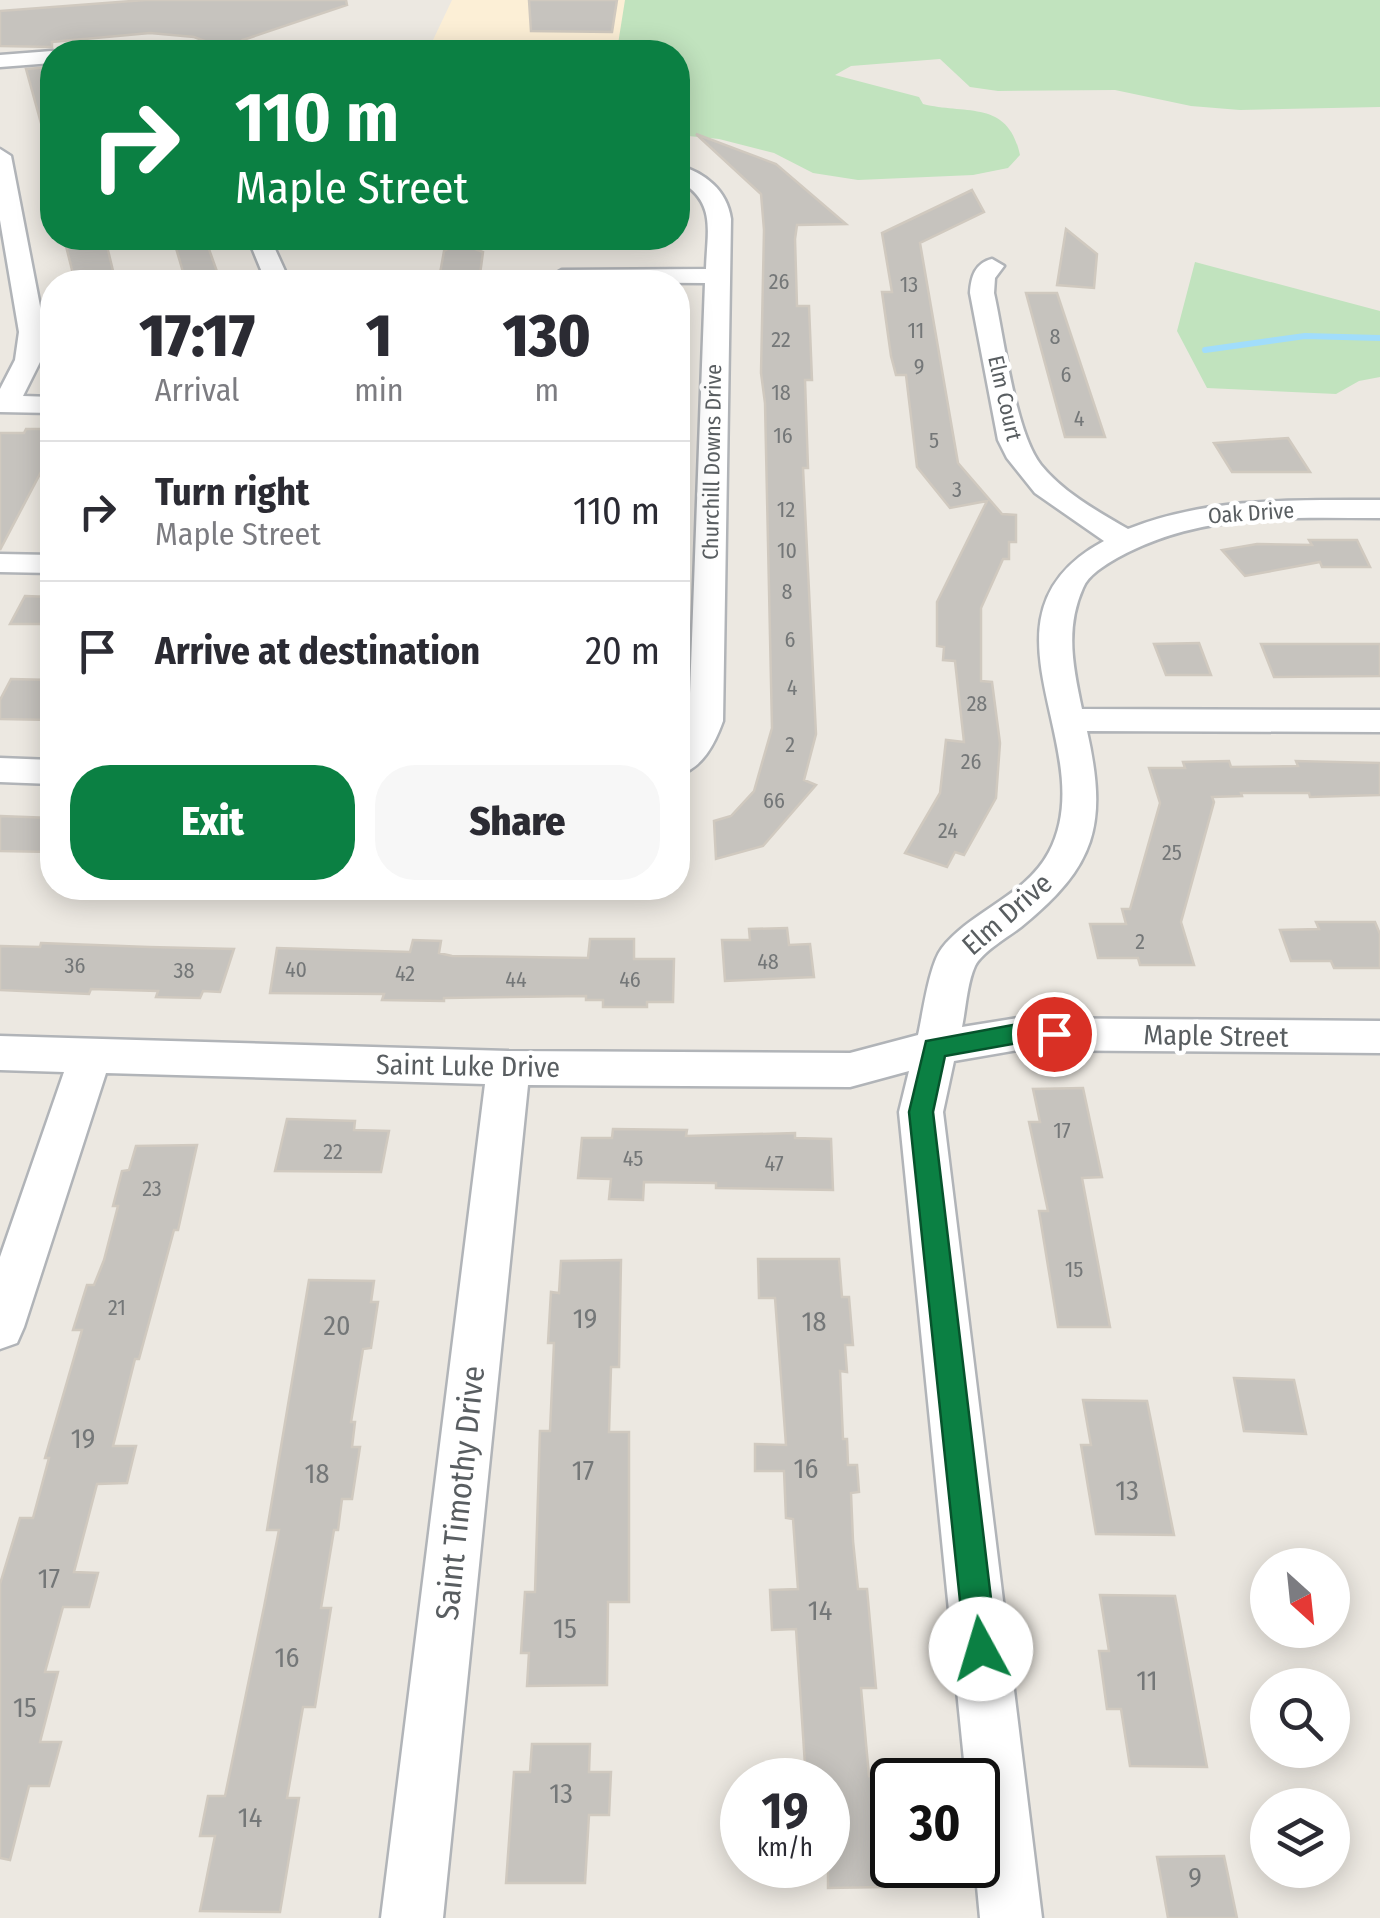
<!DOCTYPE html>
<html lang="en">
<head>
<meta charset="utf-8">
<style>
  :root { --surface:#fff; --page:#f7f7f7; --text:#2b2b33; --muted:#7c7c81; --line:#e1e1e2; --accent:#0b8043 }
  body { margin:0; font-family:"Fira Sans Condensed",sans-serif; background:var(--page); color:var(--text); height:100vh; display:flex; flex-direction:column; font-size:38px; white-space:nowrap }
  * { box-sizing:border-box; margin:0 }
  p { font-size:32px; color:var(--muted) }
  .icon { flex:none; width:55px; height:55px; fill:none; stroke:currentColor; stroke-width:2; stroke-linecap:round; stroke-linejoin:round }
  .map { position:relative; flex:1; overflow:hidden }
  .panel { position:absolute; left:40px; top:270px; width:650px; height:630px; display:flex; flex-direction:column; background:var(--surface); border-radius:40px; box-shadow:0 5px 25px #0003 }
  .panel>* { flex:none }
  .guide { position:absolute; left:40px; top:40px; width:650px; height:210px; border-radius:40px; box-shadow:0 5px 25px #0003; background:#0b8043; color:#fff; overflow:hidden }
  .needle { width:65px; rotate:153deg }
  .buttons { position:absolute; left:1250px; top:1548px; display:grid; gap:20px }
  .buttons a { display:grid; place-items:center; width:100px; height:100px; border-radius:50%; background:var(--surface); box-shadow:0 5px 25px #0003; font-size:50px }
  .speed { position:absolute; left:720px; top:1758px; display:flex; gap:20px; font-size:50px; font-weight:700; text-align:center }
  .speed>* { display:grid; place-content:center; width:130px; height:130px; border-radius:50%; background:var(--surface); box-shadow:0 5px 25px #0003; line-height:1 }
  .speed small { font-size:25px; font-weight:400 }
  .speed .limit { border:5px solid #111; border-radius:15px; background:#fff; color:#111 }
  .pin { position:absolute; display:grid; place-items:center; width:85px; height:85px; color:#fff; margin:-42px; border:5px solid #fff; border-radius:50%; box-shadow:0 2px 10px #0007 }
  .me { position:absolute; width:110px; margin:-55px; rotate:354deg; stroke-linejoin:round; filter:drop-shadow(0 0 8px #0008) }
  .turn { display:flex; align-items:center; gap:35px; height:210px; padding:0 30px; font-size:45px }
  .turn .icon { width:130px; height:130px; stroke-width:2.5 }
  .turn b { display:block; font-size:70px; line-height:85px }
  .eta { display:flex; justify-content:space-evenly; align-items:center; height:170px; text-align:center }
  .eta b { font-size:60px; font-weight:800; line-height:70px }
  .button { display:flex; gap:20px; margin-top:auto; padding:20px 30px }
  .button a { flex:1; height:115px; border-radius:40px; background:var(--accent); color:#fff; font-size:40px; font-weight:800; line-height:115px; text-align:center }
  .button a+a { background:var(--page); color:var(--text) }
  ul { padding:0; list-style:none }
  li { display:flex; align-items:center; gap:30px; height:140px; padding:0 30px; border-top:2px solid var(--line) }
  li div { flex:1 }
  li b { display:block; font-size:38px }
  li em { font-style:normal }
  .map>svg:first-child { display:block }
</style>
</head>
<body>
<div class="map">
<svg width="1380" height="1918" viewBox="0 0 1380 1918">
  <rect width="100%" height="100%" fill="#ece8e1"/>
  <path fill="#fcefd6" d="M452 0H633L627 41 433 40Z"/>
  <path fill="#c1e3be" d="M625 0H1380V107L1240 110 1191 106 1115 90 998 91 970 87 940 59 851 66 835 75 919 97 923 104C966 115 1008 99 1020 155L1008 168 973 175 858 180 813 173 774 153 719 139 678 135V52H621L618 44Z
    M1195 262 1380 311V377L1359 381 1336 394 1207 388 1177 331Z"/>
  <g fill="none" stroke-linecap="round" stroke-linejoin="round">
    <path stroke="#a1ddfb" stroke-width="6" d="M1205 350 1305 336 1380 338"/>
  </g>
  <path fill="#c6c3be" stroke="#d0c9bf" stroke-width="2.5" d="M145 0H346L347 5 243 40 252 52H234L194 37 150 33 52 42V47L0 46V11Z
    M529 0H617L612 32 531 31Z
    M52 67V133L44 134 26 69Z
    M696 134 776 164 846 224 797 225 795 239 797 306H809L812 380H805L808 468H803L816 734 804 780 816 785 763 846 716 859 714 821 731 816 754 791 772 728 765 403 761 373 764 230 761 194Z
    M972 190 984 212 920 243 958 463 1002 514 1016 515V542H1009V559H1003L981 608V681L992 682 1000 743 996 798 964 855 955 852 947 867 905 853 940 793 946 740 964 742 955 661 943 660 944 647 937 646V602L987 501 950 508 917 467 906 375H896L891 356 882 292H892L882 233Z
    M1066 229 1097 254 1094 288 1057 285Z
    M64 238H100L102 243 106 242 115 279 75 282Z
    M173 238H205L220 280 186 282Z
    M460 243 483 252 479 282 439 279 444 251Z
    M1026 293H1057L1105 437H1065Z
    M26 429H52V451L0 550V433H24Z
    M1288 438 1310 472H1232L1214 443Z
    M1309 540H1357L1370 567H1322L1320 562 1245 576 1222 550 1257 544 1312 545Z
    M25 596 52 597V624H10Z
    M1199 643 1211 675H1166L1154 644Z
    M1261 644H1380V676L1274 677Z
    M11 679 52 680V720L0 719V700Z
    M1229 761 1231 767 1298 766 1296 761 1380 763V795L1310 797 1309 793H1241L1242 796 1212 797 1214 802 1181 922 1194 965H1140L1138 958H1098L1090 924H1126L1122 909H1130L1160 803 1149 768H1185L1183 762Z
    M0 816 52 818V852L0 851Z
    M1316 922H1375L1380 934V968H1334L1331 961H1291L1280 930 1319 929Z
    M787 928 789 945 810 944 814 977 725 981 722 940H750L749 929Z
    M590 939H634V959H674L673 1002H647V1007H603V1000H586V996L444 998V1001L382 1000 384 994 270 993 277 948 410 952 413 940 441 941 439 953 452 956 588 958Z
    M41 943 149 947 234 949 220 992 203 991 200 998 156 997 158 991 91 989 89 994 0 990V946L40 947Z
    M1083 1088 1102 1177 1082 1178 1110 1327H1058L1039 1211H1048L1029 1122H1040L1033 1089Z
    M287 1119 355 1121 354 1130 389 1131 381 1172 275 1171Z
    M613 1129 687 1130 686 1136 795 1133V1138L831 1139 833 1190 716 1188V1183L644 1182 643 1200 609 1199 611 1179 578 1178 582 1138H612Z
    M197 1145 178 1230H174L139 1359H135L113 1446H136L127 1483 97 1484 74 1572 98 1573 89 1607H63L45 1672H58L40 1742H61L49 1786H29L10 1860 0 1858V1584L20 1518H33L49 1458H45L82 1330H73L87 1285H94L104 1260 118 1206H113L122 1171 129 1170 136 1146Z
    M758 1259H839L842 1297H849L853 1345H845L847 1372 840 1371 843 1439H847L848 1465H857L859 1492 851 1493 853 1541 858 1589H867L876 1688H861L869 1776 878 1775 887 1887 828 1888V1780H806L796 1629 772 1630 770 1590 798 1589 793 1519 786 1518 784 1471H755V1444L786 1445 775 1298H759Z
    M621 1260 619 1367H611L609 1432H629V1602H608L607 1685 527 1686 529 1653H521L525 1592H535L540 1431H550L554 1343H548L551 1292 559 1293 561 1261Z
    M309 1280 374 1281 371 1302H378L371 1348 363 1349 351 1422H355L352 1447H360L352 1499H342L338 1530H334L321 1608H331L315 1707H303L287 1798H299L280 1912 200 1911 215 1836H200L208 1796H225L264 1607 279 1530H267Z
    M1234 1378 1294 1380 1306 1434 1244 1431Z
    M1083 1400 1147 1401 1174 1535 1096 1534 1081 1445H1091Z
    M1100 1595 1175 1596 1207 1767 1130 1766 1121 1709H1107L1099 1651H1109Z
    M532 1744H590L589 1772H611L609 1815H589L585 1883H506L514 1772H530Z
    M1224 1856 1237 1918H1168L1157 1857Z"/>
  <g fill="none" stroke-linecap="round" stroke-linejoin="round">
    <defs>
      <path id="minor" d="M101 46H173L183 52H91Z
        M52 51 57 52H52V63L0 67V55Z
        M0 149 11 156 45 332 41 360 23 396 52 397V413L0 412V389L15 360 19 332 0 220Z
        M678 165C705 173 727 190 731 219L723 721C715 743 703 768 678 775V742L689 721 705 283 555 282 550 277 562 270 706 269C707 230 717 202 678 180Z
        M248 238H270L290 282H266Z
        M992 259 1004 266 995 278 994 293C1004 337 1015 432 1041 465 1064 493 1097 511 1128 529 1209 497 1294 500 1380 500V518C1287 518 1201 512 1117 558 1105 565 1088 575 1083 588 1065 628 1073 667 1082 709L1380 710V732L1087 731C1108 825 1096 866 1021 927 1008 937 982 952 975 966 967 983 966 1008 962 1027L1018 1018 1380 1021V1053L1018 1050 954 1061 943 1112 1042 1918H980L975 1865 978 1780H966L899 1112 909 1071 850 1087 528 1085 443 1918H381L485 1084 106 1073 24 1327 17 1343 0 1349V1257L64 1072 0 1070V1036L508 1051 850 1053 918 1035C923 1013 929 965 942 948 972 910 1026 896 1049 852 1104 748 963 617 1104 541L1035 493 1007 458 998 440 970 293C971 277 975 263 992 259Z
        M0 554 52 555V573L0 572Z
        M0 758 52 760V784L0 782Z"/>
    </defs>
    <use href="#minor" stroke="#b1b4b8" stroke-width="5"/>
    <use href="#minor" fill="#fff" fill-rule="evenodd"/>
  </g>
  <path fill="#0b8043" stroke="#07532c" stroke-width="2.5" d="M1018 1024 1062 1027 1066 1034 1062 1041 1018 1043 945 1056 933 1112 997 1649 992 1660 981 1665 970 1660 965 1649 909 1112 926 1041Z"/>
  <g text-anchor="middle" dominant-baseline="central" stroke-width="9" stroke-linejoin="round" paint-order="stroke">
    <g font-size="22" fill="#747778">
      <text x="779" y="281">26</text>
      <text x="909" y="284">13</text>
      <text x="916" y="330">11</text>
      <text x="1055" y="336">8</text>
      <text x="781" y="339">22</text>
      <text x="919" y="366">9</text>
      <text x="1066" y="374">6</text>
      <text x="781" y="392">18</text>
      <text x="1079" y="418">4</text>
      <text x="783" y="435">16</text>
      <text x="934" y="440">5</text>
      <text x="957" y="489">3</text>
      <text x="786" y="509">12</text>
      <text x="787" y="550">10</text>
      <text x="787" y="591">8</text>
      <text x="790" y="639">6</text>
      <text x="792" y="687">4</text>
      <text x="977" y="703">28</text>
      <text x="790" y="744">2</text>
      <text x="971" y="761">26</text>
      <text x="774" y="800">66</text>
      <text x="948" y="830">24</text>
      <text x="1172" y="852">25</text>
      <text x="1140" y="941">2</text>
      <text x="768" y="961">48</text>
      <text x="75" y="965">36</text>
      <text x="296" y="969">40</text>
      <text x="184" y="970">38</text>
      <text x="405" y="973">42</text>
      <text x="516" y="979">44</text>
      <text x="630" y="979">46</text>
      <text x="1062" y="1130">17</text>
      <text x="333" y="1151">22</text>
      <text x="633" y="1158">45</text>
      <text x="774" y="1163">47</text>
      <text x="152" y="1188">23</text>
      <text x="1074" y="1269">15</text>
      <text x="117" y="1307">21</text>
    </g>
    <g font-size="22" fill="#595e61" stroke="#fff">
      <text transform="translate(1005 398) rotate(77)">Elm Court</text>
      <text transform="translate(712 462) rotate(-89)">Churchill Downs Drive</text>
      <text transform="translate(1251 513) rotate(-4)">Oak Drive</text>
    </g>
    <g font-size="28" fill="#595e61" stroke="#fff">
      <text transform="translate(1007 914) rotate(-41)">Elm Drive</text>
      <text transform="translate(1216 1036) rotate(1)">Maple Street</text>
      <text transform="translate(468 1066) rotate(1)">Saint Luke Drive</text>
    </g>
    <g font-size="28" fill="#747778">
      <text x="585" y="1318">19</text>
      <text x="814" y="1321">18</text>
      <text x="337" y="1325">20</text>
      <text x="83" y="1438">19</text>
      <text x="806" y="1468">16</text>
      <text x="583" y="1470">17</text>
      <text x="317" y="1473">18</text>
      <text x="1127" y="1490">13</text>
      <text x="49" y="1578">17</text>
      <text x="820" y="1610">14</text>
      <text x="565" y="1628">15</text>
      <text x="287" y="1657">16</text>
      <text x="1147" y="1680">11</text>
      <text x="25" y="1707">15</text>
      <text x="561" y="1793">13</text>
      <text x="250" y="1817">14</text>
      <text x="1195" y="1877">9</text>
    </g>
    <g font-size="32" fill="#595e61" stroke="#fff">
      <text transform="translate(460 1493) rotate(-84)">Saint Timothy Drive</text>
    </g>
  </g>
</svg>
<div class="buttons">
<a><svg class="needle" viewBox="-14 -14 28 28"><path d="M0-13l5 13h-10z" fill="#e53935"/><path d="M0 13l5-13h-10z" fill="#7c7c81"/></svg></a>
<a><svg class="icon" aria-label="search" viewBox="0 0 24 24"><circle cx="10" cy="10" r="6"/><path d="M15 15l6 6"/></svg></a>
<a><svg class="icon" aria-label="layers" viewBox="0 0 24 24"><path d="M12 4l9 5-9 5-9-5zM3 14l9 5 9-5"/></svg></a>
</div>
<div class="speed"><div>19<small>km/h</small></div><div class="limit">30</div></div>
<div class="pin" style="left:1054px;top:1034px;background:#d93025"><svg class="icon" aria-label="arrive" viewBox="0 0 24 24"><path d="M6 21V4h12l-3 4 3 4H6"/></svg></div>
<svg class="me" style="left:981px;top:1649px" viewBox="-20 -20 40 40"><circle r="19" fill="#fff"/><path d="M0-13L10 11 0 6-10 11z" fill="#0b8043"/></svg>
<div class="guide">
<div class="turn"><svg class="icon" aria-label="right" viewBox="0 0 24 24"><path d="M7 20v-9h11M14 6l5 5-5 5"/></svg><div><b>110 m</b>Maple Street</div></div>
</div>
<section class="panel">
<div class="eta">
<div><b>17:17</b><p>Arrival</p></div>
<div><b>1</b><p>min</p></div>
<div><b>130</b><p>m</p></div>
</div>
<ul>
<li><svg class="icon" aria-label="right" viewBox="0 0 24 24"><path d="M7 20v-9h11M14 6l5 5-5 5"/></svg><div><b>Turn right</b><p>Maple Street</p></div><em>110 m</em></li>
<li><svg class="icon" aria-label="arrive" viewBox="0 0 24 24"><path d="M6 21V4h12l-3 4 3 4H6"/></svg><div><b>Arrive at destination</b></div><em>20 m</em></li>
</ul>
<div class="button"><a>Exit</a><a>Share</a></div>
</section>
</div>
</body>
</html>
